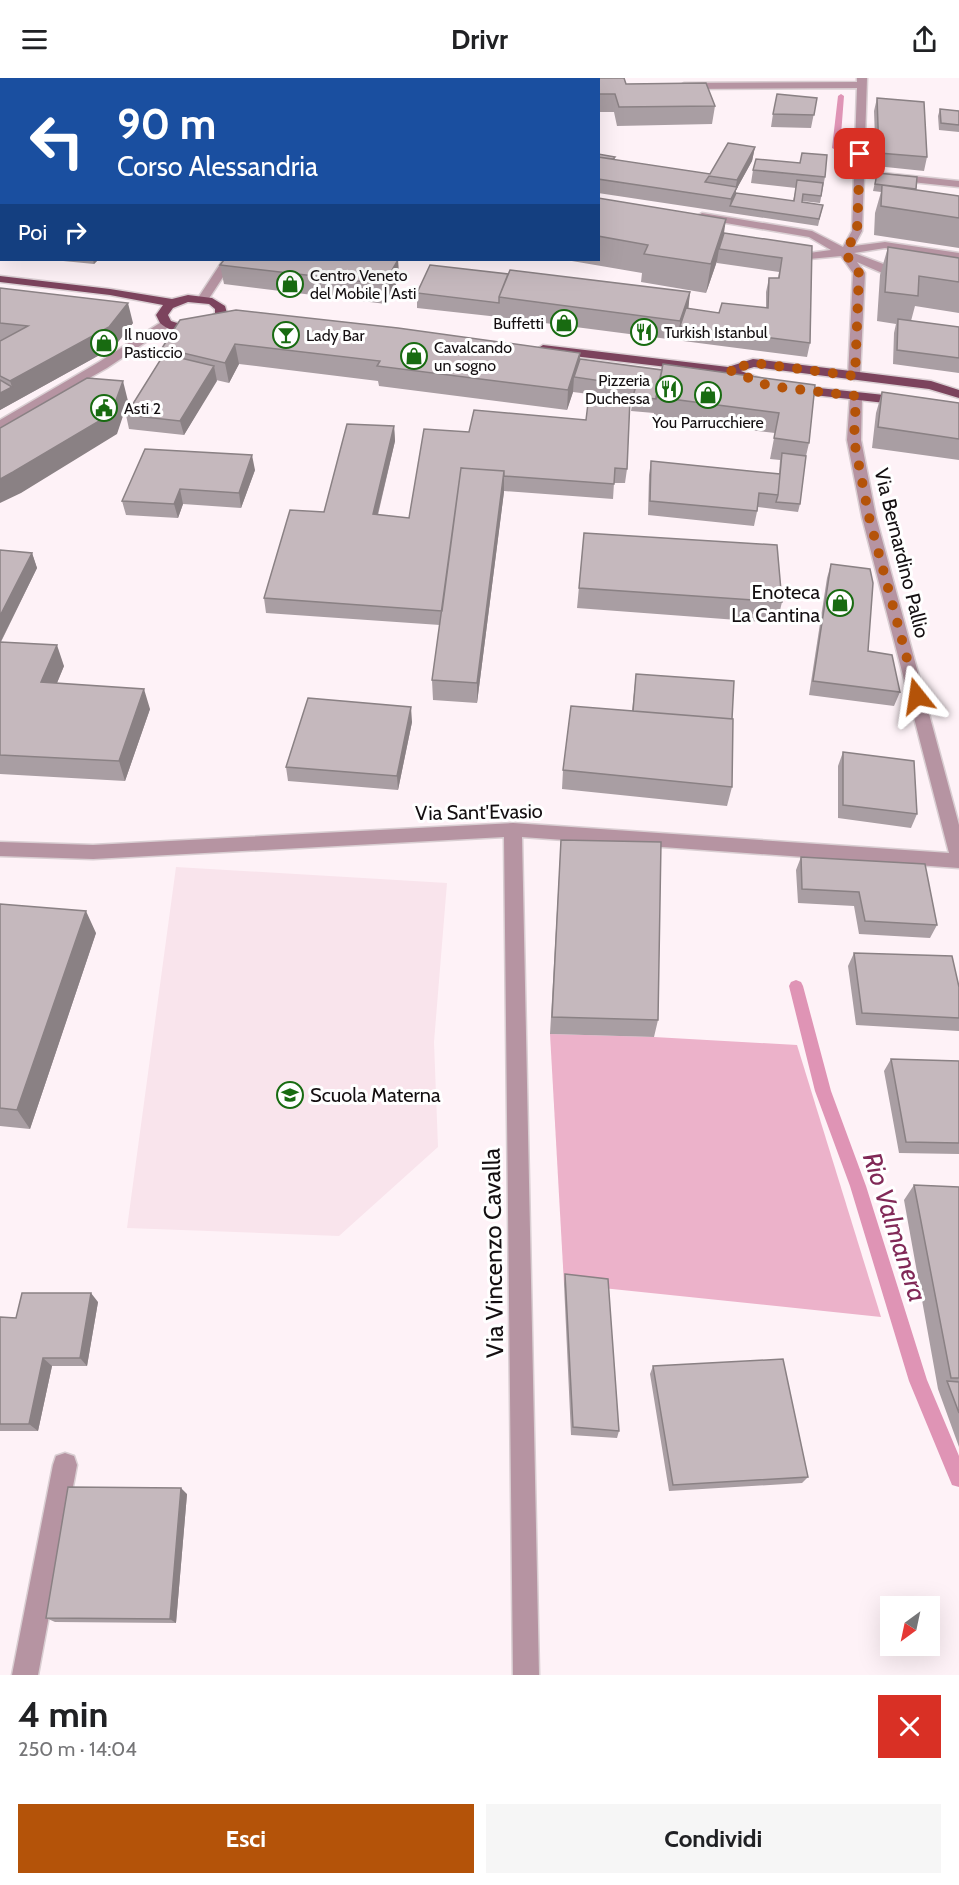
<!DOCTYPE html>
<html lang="it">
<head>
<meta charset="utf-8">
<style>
  :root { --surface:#fff; --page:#f6f6f6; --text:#202124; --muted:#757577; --accent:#b45309 }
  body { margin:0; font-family:Cabin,sans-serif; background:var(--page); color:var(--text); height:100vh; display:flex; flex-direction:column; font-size:22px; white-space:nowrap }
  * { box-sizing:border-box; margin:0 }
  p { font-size:20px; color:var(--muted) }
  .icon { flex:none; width:33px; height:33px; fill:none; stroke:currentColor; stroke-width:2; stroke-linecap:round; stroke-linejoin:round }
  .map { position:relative; height:1597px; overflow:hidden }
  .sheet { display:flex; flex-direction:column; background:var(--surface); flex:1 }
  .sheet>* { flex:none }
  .hud { position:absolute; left:0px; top:0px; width:600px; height:183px; box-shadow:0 6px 24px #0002; background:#1a4fa0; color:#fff; overflow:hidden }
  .needle { width:39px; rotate:213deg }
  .buttons { position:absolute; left:880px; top:1518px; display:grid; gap:12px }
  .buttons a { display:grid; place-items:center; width:60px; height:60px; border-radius:0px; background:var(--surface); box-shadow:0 6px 24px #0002; font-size:30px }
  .pin { position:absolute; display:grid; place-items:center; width:51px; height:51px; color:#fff; margin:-26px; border-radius:12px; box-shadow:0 3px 9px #0006 }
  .me { position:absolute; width:66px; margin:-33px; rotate:345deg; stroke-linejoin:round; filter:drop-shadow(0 0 4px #0008) }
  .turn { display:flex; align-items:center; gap:21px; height:126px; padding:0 18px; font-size:27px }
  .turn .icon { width:78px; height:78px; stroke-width:2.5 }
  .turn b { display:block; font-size:42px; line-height:51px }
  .then { display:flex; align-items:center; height:57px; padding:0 18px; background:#0003; gap:12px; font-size:22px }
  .round { display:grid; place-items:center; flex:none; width:63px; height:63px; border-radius:0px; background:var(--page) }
  .head { display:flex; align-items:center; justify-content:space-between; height:102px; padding:0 18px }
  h1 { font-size:36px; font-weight:700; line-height:45px }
  .primary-button { display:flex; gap:12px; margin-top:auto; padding:12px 18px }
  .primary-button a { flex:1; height:69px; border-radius:0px; background:var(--accent); color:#fff; font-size:24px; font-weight:700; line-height:69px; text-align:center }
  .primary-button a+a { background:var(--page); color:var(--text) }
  header { display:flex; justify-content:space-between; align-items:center; height:78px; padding:0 18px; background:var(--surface); font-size:27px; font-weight:700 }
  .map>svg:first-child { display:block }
</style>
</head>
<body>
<header><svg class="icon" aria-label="menu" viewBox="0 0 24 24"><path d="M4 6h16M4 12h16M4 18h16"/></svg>Drivr<svg class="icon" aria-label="share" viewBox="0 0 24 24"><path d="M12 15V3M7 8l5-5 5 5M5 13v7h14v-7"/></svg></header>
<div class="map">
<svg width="959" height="1597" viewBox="0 0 959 1597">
  <rect width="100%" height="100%" fill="#fef2f7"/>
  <path fill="#f9e4ec" d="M176 789 447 805 434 964 438 1069 339 1158 127 1150Z"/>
  <path fill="#ecb2ca" d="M550 956 654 959 797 967 881 1239 564 1206Z"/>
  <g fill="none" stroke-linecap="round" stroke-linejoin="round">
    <path fill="#df94b5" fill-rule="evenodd" d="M841 16 844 18 840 70 836 72 832 70 838 18Z
      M796 902 801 904 803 908 831 1013 866 1108 927 1302 959 1378V1409L952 1407 909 1303 850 1108 815 1013 789 908 791 904Z"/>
    <defs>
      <path id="minor" d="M244 0H254L243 2Z
        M857 0H867L864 93 959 103V109L864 99 862 153 854 168 885 164 959 175V181L885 170 854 175 910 196 904 199 880 194 857 184 865 195 860 298 854 302 848 298 853 195 841 178 809 181 785 177 783 175 789 172 809 175 831 172 809 159 702 141 697 138 702 135 812 153 843 169 852 153 857 10 684 11 679 8 684 5 857 4Z
        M0 22 2 23V29L0 28Z
        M0 38H2V44H0Z
        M223 182H234L208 222H200L198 220Z
        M166 241 170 242V248L107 290 0 351V342L99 284Z
        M856 314 862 318 861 362 876 439 959 747V790L522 759 539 1597H513L504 759 93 781 0 778V764L93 767 513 745 949 775 862 439 847 362 850 318Z
        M65 1375 74 1378 77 1387 38 1597H12L53 1387 56 1378Z"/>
      <path id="major" d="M0 198 110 211 172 221 188 217 212 220 225 228 227 235C213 254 179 262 160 245L156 237 163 227 110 217 0 204ZM188 224 209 226 215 231V235C204 248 187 249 171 243L168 237 173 230Z
        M543 267 728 289 753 281 931 303 959 312V320L929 311 754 289 741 293 765 302 767 305 761 309 727 296 539 274 537 271Z
        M791 307 903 319 909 323 903 327 787 314 785 311 787 308Z"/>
    </defs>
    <use href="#minor" stroke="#d9ced2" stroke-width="3"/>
    <use href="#major" stroke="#d9ced2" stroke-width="3"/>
    <use href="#minor" fill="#b694a2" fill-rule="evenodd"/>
    <use href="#major" fill="#7c435d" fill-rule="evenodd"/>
  </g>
  <path fill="#a99ea3" d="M529 0H624L626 6 706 5 715 28 712 46 617 48 614 34H598V2H529Z
    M817 20 811 50 771 49 773 36Z
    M877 20 927 79 924 93 876 88 874 33Z
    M940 31 959 33V54L939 52 938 38Z
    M0 49H2V97H0Z
    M755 69 752 83 736 112V115L793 123 796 110 751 105 753 92 825 99 820 125 802 123V124L823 127 818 148 598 115V76L615 79V82L710 96Z
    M877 95 917 99 916 112 959 118V170L874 157 875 135 881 114 873 113Z
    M598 120 724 155 812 168 810 265 807 279 499 239 417 230V215L508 196 690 214 688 231 719 235 766 230V214L769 200H778L779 194 717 185V183L706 215 641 204 642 195 566 182H598Z
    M888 169 959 180V235L915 228 911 243 959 249V295L893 286 894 255 896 246 877 243 880 197Z
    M53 182H98L94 186Z
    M224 182H398L399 200 386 226 224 206 220 187Z
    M0 210 133 245 114 269 0 332Z
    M180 242 580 275V281L662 292 815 307 809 365 806 378 800 426 798 434 758 429 754 448 648 437 649 397 651 383 779 396 780 382 770 381 775 355 654 340V335L631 333 633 322H630L627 391 625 405H614L613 421 504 413 477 625 433 622 432 602 440 547 266 535 264 520 324 434 394 348 395 363 378 437 409 440 469 354 586 342 605 318 573 314 567 332 379 308 378 303 239 286 229 305 216 302 184 357 129 351 126 337 164 276 162 270Z
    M882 314 959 325V382L872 370 876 335Z
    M255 392 241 430 183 426 178 440 126 437 122 423Z
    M584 455 782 524 777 545 577 530Z
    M0 472 32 475 37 490 1 564 64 588 57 605 150 631 125 703 0 696Z
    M831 486 868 573 900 614 894 628 809 617 827 500Z
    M636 596 732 641V709L727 728 562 711 563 692 632 633Z
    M412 644 398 712 288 703 286 689Z
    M843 674 917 736 911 750 838 740V688Z
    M561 762 658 942 654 959 550 956Z
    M801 779 937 847 930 860 859 856 854 828 798 825 796 792Z
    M0 826 96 855 30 1051 0 1048Z
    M854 875 959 909V953L856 947 848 888Z
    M891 981 959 983V1076L899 1075 884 993Z
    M914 1107 959 1109V1369L938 1311 904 1122Z
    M565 1196 619 1353 617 1360 571 1357 564 1206Z
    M98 1224 87 1288H52L38 1353H0V1239L16 1240Z
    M653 1288 808 1399 802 1405 669 1413 650 1296Z
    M187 1416 176 1545 55 1544 46 1540Z"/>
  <path fill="#8a8184" d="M0 0H21V1L2 2V14L0 15Z
    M755 69 752 83 736 112 735 122 730 128 731 121 735 113 737 102Z
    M2 128V153L0 155V129Z
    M726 141 722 169 719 171 717 183 706 215 711 186Z
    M93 182H98L94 186Z
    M398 182 399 200 386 226 384 206Z
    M690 214 688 234 680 248V243Z
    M128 225 133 245 114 269 0 332V315L12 309 10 303Z
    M235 266 239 286 229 305 225 285Z
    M580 275 579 295 574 299 573 314 567 332 568 312Z
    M214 288 217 303 184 357 180 343Z
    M123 303 128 323 117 356 21 415 0 425V401Z
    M394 348 395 363 374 451 373 436Z
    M252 377 255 392 241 430 239 415Z
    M504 393V414L477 625V605Z
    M180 411 183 426 178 440 174 426Z
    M32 475 37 490 0 565V538Z
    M57 567 64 588 49 624 41 604Z
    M144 611 150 631 125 703 119 683Z
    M411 629 412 644 398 712 397 698Z
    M86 833 96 855 30 1051 17 1032Z
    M91 1215 98 1224 87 1288 80 1280Z
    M43 1280 52 1288 38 1353 29 1346Z
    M181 1410 187 1416 176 1545 170 1541Z"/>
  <path fill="#c5b8bd" stroke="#8a8184" stroke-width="1.5" d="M529 0H624L626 6 706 5 715 28 619 29 615 16H598V2H530Z
    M777 16 817 20 814 37 773 36Z
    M877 20 924 24 927 79 879 75Z
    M940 31 959 33V47L941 45Z
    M0 49H2V66L0 65Z
    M728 65 755 69 737 102 709 98 705 104 737 109 731 121 598 101V79L710 96Z
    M802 75 827 77 825 99 753 92 756 81 800 85Z
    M598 76 615 79 613 81 598 79Z
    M0 77H2V90H0Z
    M877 95 917 99 916 111 875 106Z
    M797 102 823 105 821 118 803 116 802 124 823 127 819 141 730 128 736 115 794 123Z
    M882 107 959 118V140L881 128Z
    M0 120H2V128L0 129Z
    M598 120 726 141 711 186 644 176 648 167 598 158Z
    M724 155 812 168 810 265 680 248 686 230 719 235 722 225 768 230 769 200H779L782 180 719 171Z
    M888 169 959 180V204L919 198 918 218 885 214Z
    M224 182H398L384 206 220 187Z
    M430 187 508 196 499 219V225L417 215Z
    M510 192 690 214 680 243 499 219Z
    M0 210 128 225 109 249 10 303 0 298V263L28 248 0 245Z
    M236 232 398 250 580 275 568 312 377 288 380 283 235 266 225 285 162 270 180 242Z
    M898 241 959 249V280L897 272Z
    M164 276 214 288 180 343 126 337Z
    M580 281 662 292 656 321 633 318 636 308 574 299Z
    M663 286 815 307 809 365 774 360 779 335 656 319Z
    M87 300 123 303 111 336 13 394 0 401V350Z
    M0 302 12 309 0 315Z
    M882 314 959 325V361L878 349Z
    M589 317 630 321 627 391 615 390 614 406 504 398V393L461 390 442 533 264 520 290 432 324 434 347 346 394 348 373 436 409 440 424 351 469 354 474 332 586 342Z
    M145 371 252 377 239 415 180 411 174 426 122 423Z
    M782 375 806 378 800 426 776 424 778 417Z
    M651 383 780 396 778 417 759 415 757 433 650 423Z
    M461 390 504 393 477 605 432 602Z
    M584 455 777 467 782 524 579 510Z
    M0 472 32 475 0 538Z
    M831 486 870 491 873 505 868 573 892 577 900 614 813 603Z
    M0 564 57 567 41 604 144 611 119 683 0 677Z
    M636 596 734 603 732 641 633 633Z
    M308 620 411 629 397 698 286 689Z
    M571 628 733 641 732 709 563 692Z
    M843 674 914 683 917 736 843 727Z
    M561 762 661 764 658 942 552 939Z
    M801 779 925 786 937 847 865 843 859 814 802 811Z
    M0 826 86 833 17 1032 0 1030Z
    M854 875 952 878 959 909V940L862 935Z
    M891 981 959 983V1065L906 1064Z
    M914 1107 959 1109V1300H951Z
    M565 1196 608 1201 619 1353 573 1349Z
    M22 1215H91L80 1280H43L29 1346H0V1239L16 1240Z
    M783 1281 808 1399 673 1407 653 1288Z
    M947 1303 959 1304V1335Z
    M68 1409 181 1410 170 1541 46 1540Z"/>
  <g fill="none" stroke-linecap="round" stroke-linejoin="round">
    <path stroke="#b45309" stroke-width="10" stroke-dasharray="0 18" d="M860 76 857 153 845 175 859 195 855 298 753 285 729 292 769 308 856 318 854 362 869 439 917 618"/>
  </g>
  <defs>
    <symbol id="shop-ring" viewBox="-11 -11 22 22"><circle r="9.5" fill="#fff" stroke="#186b11" stroke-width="1.5"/><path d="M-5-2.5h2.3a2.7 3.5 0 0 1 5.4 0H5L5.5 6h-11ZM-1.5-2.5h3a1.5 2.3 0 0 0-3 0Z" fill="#186b11"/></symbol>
    <symbol id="restaurant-ring" viewBox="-11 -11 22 22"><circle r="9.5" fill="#fff" stroke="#186b11" stroke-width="1.5"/><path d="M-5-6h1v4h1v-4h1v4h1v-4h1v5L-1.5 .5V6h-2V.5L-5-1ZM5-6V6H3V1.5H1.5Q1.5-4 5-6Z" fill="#186b11"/></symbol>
    <symbol id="bar-ring" viewBox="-11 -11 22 22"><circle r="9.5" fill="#fff" stroke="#186b11" stroke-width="1.5"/><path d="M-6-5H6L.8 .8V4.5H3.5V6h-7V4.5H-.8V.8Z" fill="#186b11"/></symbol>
    <symbol id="civic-ring" viewBox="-11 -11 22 22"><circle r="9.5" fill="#fff" stroke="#186b11" stroke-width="1.5"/><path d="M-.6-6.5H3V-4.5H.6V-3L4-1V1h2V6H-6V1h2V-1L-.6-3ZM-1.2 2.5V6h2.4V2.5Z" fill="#186b11"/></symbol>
    <symbol id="school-ring" viewBox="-11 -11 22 22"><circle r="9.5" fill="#fff" stroke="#186b11" stroke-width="1.5"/><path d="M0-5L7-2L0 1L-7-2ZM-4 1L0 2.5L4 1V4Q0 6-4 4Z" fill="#186b11"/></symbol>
  </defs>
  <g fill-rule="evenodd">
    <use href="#shop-ring" x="275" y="191" width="30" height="30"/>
    <use href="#shop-ring" x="549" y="230" width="30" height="30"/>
    <use href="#restaurant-ring" x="629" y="239" width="30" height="30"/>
    <use href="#bar-ring" x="271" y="242" width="30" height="30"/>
    <use href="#shop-ring" x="89" y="250" width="30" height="30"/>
    <use href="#shop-ring" x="399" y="263" width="30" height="30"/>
    <use href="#restaurant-ring" x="654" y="296" width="30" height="30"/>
    <use href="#shop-ring" x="693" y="302" width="30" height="30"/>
    <use href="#civic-ring" x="89" y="315" width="30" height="30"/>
    <use href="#shop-ring" x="825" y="510" width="30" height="30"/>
    <use href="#school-ring" x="275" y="1002" width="30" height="30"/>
  </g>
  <g text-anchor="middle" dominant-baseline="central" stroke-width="6" stroke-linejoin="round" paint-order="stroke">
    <g font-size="16" fill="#140f11" stroke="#fff" text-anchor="start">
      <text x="310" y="197">Centro Veneto<tspan x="310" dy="18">del Mobile | Asti</tspan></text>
      <text x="544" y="245" text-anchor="end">Buffetti</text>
      <text x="664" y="254">Turkish Istanbul</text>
      <text x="124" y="256">Il nuovo<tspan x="124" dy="18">Pasticcio</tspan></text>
      <text x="306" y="257">Lady Bar</text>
      <text x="434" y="269">Cavalcando<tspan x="434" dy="18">un sogno</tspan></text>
      <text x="650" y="302" text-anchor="end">Pizzeria<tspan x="650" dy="18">Duchessa</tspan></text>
      <text x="124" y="330">Asti 2</text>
      <text x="708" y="344" text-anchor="middle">You Parrucchiere</text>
    </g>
    <g font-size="20" fill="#140f11" stroke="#fff">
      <text transform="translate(902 475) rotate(76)">Via Bernardino Pallio</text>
      <text transform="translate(479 734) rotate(-1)">Via Sant'Evasio</text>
    </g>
    <g font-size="20" fill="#140f11" stroke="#fff" text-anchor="end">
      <text x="820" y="514">Enoteca<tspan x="820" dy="23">La Cantina</tspan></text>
      <text x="310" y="1017" text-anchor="start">Scuola Materna</text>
    </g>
    <g font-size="24" fill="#140f11" stroke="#fff">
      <text transform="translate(493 1175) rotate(-91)">Via Vincenzo Cavalla</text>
    </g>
    <g font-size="26" font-style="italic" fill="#812957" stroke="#fff">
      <text transform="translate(895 1149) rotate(72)">Rio Valmanera</text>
    </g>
  </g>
</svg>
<div class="buttons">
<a><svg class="needle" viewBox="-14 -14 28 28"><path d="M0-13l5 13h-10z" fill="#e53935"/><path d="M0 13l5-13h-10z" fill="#757577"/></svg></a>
</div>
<div class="pin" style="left:860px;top:76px;background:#d93025"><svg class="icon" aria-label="arrive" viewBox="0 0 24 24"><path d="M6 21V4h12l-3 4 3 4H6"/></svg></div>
<svg class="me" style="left:917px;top:618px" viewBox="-20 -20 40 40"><path d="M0-17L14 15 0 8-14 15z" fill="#b45309" stroke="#fff" stroke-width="4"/></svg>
<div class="hud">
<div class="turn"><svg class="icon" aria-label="left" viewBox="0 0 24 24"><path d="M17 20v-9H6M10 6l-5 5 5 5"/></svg><div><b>90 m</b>Corso Alessandria</div></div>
<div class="then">Poi<svg class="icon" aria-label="right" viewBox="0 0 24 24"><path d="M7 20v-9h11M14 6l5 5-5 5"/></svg></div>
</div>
</div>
<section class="sheet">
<div class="head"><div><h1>4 min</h1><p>250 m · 14:04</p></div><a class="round" style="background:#d93025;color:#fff"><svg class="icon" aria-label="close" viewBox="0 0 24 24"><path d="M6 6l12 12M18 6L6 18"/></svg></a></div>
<div class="primary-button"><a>Esci</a><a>Condividi</a></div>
</section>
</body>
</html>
